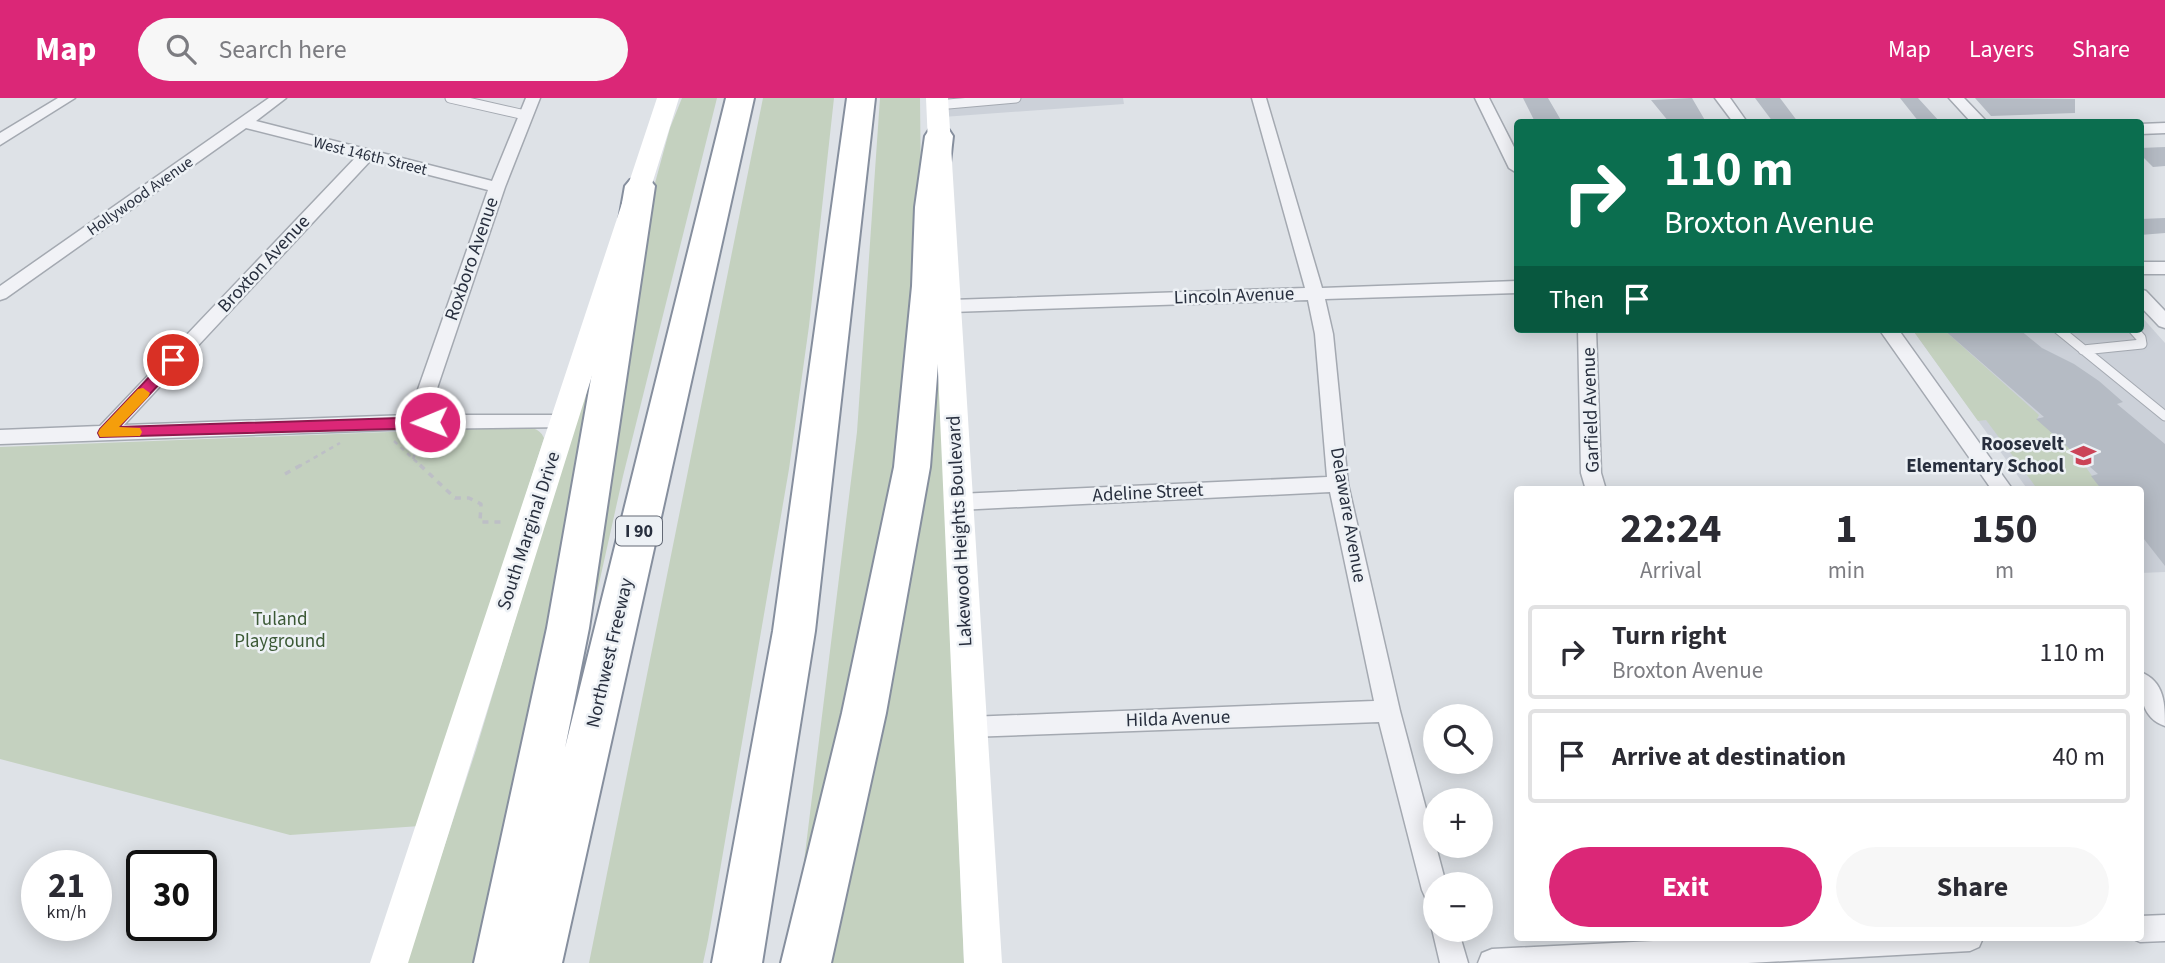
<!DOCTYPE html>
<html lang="en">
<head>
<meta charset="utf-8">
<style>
  :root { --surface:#fff; --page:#f7f7f7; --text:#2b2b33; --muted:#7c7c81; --line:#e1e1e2; --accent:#db2777 }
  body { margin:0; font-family:"Source Sans 3",sans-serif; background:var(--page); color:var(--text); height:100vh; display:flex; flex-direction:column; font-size:26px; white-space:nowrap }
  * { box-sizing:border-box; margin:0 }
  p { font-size:23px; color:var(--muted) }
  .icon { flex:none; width:38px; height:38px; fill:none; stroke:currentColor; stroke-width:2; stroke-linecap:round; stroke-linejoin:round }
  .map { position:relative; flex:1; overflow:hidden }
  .side { position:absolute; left:1514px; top:388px; width:630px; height:455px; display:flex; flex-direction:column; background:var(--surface); border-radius:7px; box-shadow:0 4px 18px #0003 }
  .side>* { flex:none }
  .guide { position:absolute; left:1514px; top:21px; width:630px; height:214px; border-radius:7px; box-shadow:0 4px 18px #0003; background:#0b6e4f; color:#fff; overflow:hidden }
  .fabs { position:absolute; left:1423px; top:606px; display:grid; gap:14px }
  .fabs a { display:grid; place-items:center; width:70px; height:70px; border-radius:50%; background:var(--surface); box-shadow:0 4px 18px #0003; font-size:35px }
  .speed { position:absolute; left:21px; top:752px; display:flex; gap:14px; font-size:35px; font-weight:700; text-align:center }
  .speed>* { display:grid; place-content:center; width:91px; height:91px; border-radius:50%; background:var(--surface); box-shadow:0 4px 18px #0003; line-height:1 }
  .speed small { font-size:18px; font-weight:400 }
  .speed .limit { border:4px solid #111; border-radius:10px; background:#fff; color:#111 }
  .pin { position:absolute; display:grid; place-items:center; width:60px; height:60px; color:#fff; margin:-30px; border:4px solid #fff; border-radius:50%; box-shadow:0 2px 7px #0007 }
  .me { position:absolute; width:77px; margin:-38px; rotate:269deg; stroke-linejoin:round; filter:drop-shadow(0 0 5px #0008) }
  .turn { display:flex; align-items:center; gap:24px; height:147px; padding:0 35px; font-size:32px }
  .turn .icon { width:91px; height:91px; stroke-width:2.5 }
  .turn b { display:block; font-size:49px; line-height:60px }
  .then { display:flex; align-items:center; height:66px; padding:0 35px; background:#0003; gap:14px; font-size:26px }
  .eta { display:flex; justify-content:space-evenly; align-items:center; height:119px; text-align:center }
  .eta b { font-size:42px; font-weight:700; line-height:49px }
  .primary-button { display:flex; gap:14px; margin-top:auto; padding:14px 35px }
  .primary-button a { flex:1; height:80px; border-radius:42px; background:var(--accent); color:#fff; font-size:28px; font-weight:700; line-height:80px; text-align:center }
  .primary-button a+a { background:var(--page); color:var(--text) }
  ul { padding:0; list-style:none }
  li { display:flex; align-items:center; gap:21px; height:94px; margin:0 14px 10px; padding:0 21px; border:4px solid var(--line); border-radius:7px }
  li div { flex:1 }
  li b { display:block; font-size:26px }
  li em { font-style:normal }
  header { display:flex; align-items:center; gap:42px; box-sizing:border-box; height:98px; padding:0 35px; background:var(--accent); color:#fff }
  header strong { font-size:33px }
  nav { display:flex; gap:38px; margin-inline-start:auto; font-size:24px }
  .search { width:490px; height:63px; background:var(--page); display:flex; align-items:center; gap:18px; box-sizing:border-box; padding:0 24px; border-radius:38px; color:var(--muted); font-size:26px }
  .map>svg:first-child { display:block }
</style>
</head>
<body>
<header>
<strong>Map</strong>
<div class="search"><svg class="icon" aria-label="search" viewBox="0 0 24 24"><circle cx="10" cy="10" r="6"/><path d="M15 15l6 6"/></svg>Search here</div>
<nav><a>Map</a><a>Layers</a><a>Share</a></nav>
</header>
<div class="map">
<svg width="2165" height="865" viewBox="0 0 2165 865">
  <rect width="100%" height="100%" fill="#dee2e7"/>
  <path fill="#ccd1d9" d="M942 0H1123L1124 6 943 19Z
    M2140 217 2165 245V474L2140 475V392H2028L1912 231H2140Z"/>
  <path fill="#c4d1bf" d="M682 0H717L623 378 590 526 577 529 643 129 670 30Z
    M763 0H834L809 228 789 371 708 842 703 865H589Z
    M880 0H920L921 91 905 324 810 773 803 772 857 334Z
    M1912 231H1943L2039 317 2037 321 2078 358 2102 392H2038L1986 322 1978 323Z
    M931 271H939L964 865H818L892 537Z
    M589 276H598L523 672 477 865H406L476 652Z
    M518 329C530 329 539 329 544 340L420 728 290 737 0 661V349Z"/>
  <path fill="#b5bbc4" d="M1523 0H1548L1562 24H1535Z
    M1692 0 1706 24H1669L1651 2Z
    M1755 0H1780L1798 24H1773Z
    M1900 0H1918L1940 24H1919Z
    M1975 0 2075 1V15L1991 18Z
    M2165 49V68L2153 69 2140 56V50Z
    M2165 120V135L2140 137V121Z
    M1943 231H2019L2042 250 2074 266 2099 283 2123 304 2117 306 2165 346V468L2140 436V392H2102L2091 378 2098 376 2036 321 2044 319Z"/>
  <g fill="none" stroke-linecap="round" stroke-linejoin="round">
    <defs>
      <path id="service" d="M450 0 525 17
        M937 7 1016 0
        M2058 231 2165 318
        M2083 252 2142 246 2141 240 2133 231"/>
      <path id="minor" d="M58 0H75L0 47V35Z
        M269 0H286L256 23 492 83 526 0H540L505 89 428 317H564L571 319 574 324 571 329 416 331 0 346V332L100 328 357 58 246 30 6 200 0 202V188ZM371 62 488 92 409 317 124 327Z
        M1252 0H1266L1322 190 1517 183V195L1325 201 1333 236 1348 386 1400 613 1446 786H1435V805L1426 801 1422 792 1379 624 969 639 961 636 957 629 961 622 969 619 1374 603 1330 394 958 412 951 410 948 404 951 398 958 396 1327 379 1315 236 1308 202 951 214 942 208 951 202 1305 190Z
        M1475 0H1489L1517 55V75L1509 70Z
        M1715 0H1730L1747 24H1733Z
        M1949 0H1964L1987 24H1971Z
        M2165 25V35L2140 36V26Z
        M2140 164H2165V176H2140Z
        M2140 191 2146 193 2165 213V230L2159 228 2140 208Z
        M1578 231H1596L1601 375 1606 392H1586L1581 375Z
        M1879 231H1898L2013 392H1992Z
        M2140 574C2165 583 2165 607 2165 628 2141 620 2140 596 2140 574Z
        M2165 817V843L2140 844 2131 840H2140V818Z
        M1435 823V831H1458L1468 865H1440L1432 831Z
        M1713 840H1983L1979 849 1970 853 1748 865H1478L1482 855 1492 851Z"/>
      <path id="motorway" d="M726 0H754L562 865H474L547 530 625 88 630 82 640 79 650 82 655 88 589 530 565 650Z
        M847 0H875L815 533 762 865H712L773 533Z
        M939 30 949 32 953 38 945 109 944 188 930 369 886 615 831 865H781L842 615 894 369 912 188 915 109 925 38 929 32Z"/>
    </defs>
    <use href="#service" stroke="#a4a9b1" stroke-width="11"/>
    <use href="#minor" stroke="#a4a9b1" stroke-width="3"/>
    <use href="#motorway" stroke="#868f9e" stroke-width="4"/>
    <path stroke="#bdbfc6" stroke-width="2.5" stroke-dasharray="4.5 4.5" stroke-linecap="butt" d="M394 343 422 369
      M413 361 421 340
      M298 369 340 345"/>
    <path stroke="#bdbfc6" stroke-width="3.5" stroke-dasharray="6 6" stroke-linecap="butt" d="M420 367 455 400H469L481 406 480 424H505
      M285 376 301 367"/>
    <use href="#service" stroke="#f1f2f6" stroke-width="9"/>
    <use href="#minor" fill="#f1f2f6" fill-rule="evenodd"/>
    <path fill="#fff" fill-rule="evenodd" d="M657 0H679L408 865H370Z
      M926 0H948L1002 865H964Z"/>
    <use href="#motorway" fill="#fff" fill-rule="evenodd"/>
  </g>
  <path fill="#db2777" stroke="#8e194d" stroke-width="2" d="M173 257 180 262 178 266 119 329 430 319 437 324 430 330 100 339 98 335 100 331 168 259Z"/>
  <path fill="#f59e0b" d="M143 290 150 295 148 299 119 329 140 330 142 334 140 338 100 339 98 335 100 331 138 291Z"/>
  <defs>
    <symbol id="school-bare" viewBox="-9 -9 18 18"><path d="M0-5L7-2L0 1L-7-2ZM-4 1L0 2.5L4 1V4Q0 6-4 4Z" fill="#cb4457" stroke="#edf1f5" stroke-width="2.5" paint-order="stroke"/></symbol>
  </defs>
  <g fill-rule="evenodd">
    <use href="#school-bare" x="2066" y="340" width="35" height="35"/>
  </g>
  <g text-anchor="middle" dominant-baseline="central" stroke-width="5" stroke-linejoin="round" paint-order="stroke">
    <g font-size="16" fill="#282f3e" stroke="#edf1f5">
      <text transform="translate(370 58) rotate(14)">West 146th Street</text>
      <text transform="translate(140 98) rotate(-35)">Hollywood Avenue</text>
    </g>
    <rect fill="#edf1f5" stroke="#636975" stroke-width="2" x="616" y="418.5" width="46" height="29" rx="5"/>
    <g font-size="18" font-weight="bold" fill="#282f3e">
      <text x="639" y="433">I 90</text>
    </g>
    <g font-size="19" fill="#282f3e" stroke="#edf1f5">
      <text transform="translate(472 161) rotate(-71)">Roxboro Avenue</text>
      <text transform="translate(264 166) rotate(-47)">Broxton Avenue</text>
      <text transform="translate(1234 198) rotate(-2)">Lincoln Avenue</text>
      <text transform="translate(1591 312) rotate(-92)">Garfield Avenue</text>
      <text transform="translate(1148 395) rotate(-3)">Adeline Street</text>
      <text transform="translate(1348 417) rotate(80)">Delaware Avenue</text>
      <text transform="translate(529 433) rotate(-72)">South Marginal Drive</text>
      <text transform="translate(960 433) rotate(-93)">Lakewood Heights Boulevard</text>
      <text transform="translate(610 555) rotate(-77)">Northwest Freeway</text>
      <text transform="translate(1178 621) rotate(-2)">Hilda Avenue</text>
    </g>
    <g font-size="19" font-weight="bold" fill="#282f3e" stroke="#edf1f5" text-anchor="end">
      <text x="2064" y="346">Roosevelt<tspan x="2064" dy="22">Elementary School</tspan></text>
    </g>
    <g font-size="19" fill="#3b5935" stroke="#edf1f5">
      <text x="280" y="521">Tuland<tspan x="280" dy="22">Playground</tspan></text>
    </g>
  </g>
</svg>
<div class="fabs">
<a><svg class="icon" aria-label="search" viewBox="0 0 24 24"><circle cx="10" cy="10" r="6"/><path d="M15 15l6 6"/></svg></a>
<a>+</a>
<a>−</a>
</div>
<div class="speed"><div>21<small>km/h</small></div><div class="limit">30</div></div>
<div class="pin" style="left:173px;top:262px;background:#d93025"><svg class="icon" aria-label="arrive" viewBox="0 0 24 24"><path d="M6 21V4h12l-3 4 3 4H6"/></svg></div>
<svg class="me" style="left:430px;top:324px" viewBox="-20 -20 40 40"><circle r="17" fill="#db2777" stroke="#fff" stroke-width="3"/><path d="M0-11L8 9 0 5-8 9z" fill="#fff"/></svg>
<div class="guide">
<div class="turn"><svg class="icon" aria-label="right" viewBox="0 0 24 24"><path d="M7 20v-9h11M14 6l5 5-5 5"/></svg><div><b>110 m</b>Broxton Avenue</div></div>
<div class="then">Then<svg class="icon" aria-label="arrive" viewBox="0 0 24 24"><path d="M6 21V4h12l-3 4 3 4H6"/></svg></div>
</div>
<section class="side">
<div class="eta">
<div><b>22:24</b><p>Arrival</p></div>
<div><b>1</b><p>min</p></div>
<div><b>150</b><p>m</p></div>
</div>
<ul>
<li><svg class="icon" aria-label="right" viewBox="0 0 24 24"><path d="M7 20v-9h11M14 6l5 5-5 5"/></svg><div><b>Turn right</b><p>Broxton Avenue</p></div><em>110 m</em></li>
<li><svg class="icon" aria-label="arrive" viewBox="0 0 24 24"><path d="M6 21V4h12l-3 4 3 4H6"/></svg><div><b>Arrive at destination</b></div><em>40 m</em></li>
</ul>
<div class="primary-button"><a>Exit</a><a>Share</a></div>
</section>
</div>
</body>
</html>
